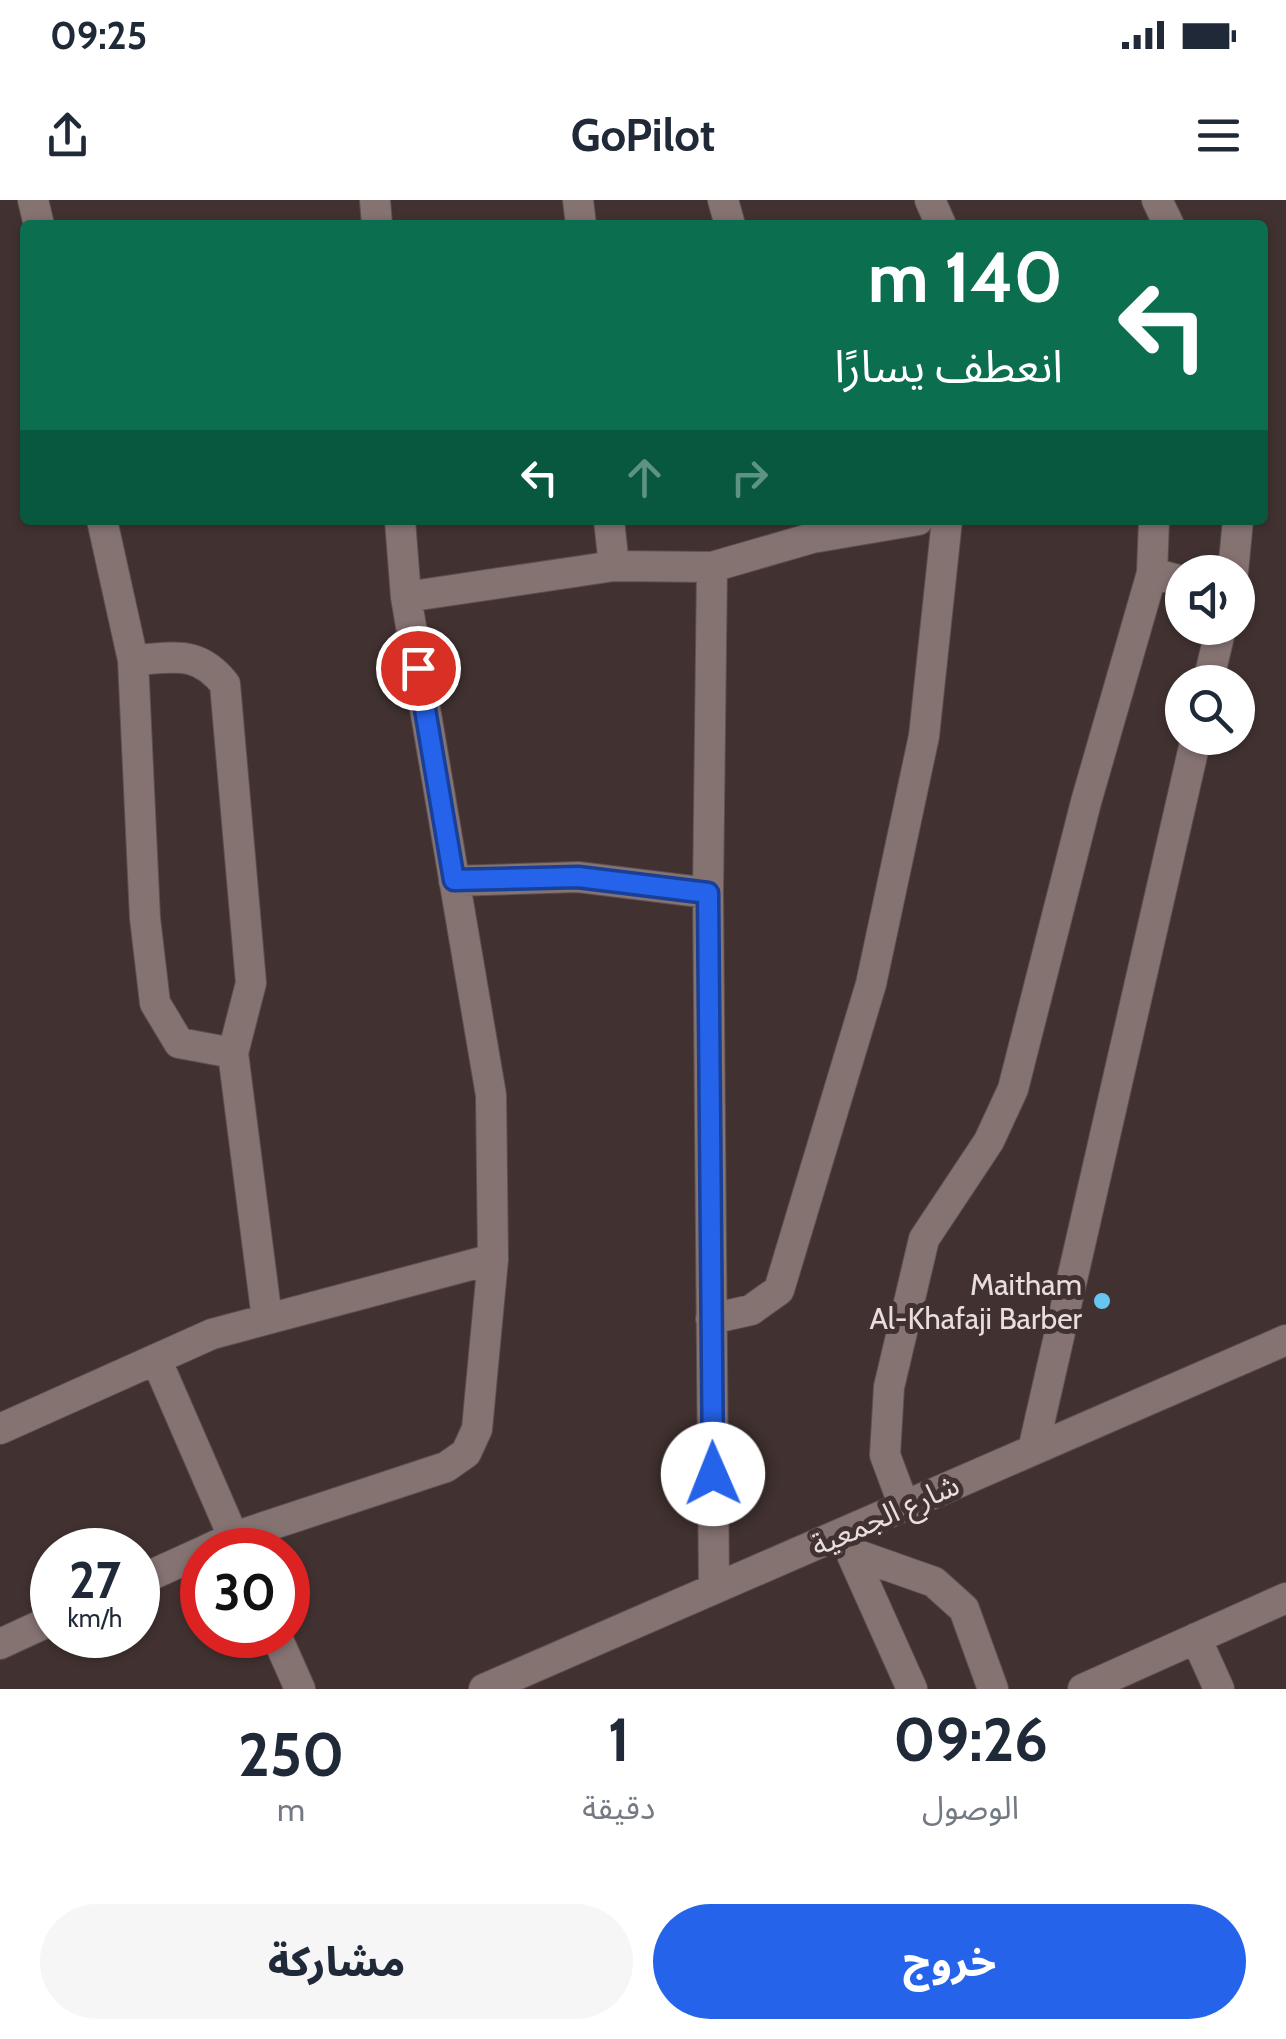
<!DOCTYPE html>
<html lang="ar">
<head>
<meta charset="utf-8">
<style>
  :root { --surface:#fff; --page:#f6f6f7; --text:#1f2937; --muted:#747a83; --accent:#2563eb }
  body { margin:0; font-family:Cabin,"Noto Sans Arabic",sans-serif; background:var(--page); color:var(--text); direction:rtl; height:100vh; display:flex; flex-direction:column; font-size:38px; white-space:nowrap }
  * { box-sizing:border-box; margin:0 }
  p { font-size:32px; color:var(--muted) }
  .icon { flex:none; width:55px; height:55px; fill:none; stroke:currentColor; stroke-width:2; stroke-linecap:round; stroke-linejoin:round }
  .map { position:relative; height:1489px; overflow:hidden; direction:ltr }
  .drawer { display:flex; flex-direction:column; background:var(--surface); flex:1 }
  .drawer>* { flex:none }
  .top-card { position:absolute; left:20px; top:20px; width:1248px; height:305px; border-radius:10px; box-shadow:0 2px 8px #0004; direction:rtl; background:#0b6e4f; color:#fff; overflow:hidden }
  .fabs { position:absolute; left:1165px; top:355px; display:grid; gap:20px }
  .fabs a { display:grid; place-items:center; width:90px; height:90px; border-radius:50%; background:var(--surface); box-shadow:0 2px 8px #0004; font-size:50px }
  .speed { position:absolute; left:30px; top:1328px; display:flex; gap:20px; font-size:50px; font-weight:700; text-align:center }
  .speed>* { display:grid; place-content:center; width:130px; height:130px; border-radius:50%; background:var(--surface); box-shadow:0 2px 8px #0004; line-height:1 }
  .speed small { font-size:25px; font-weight:400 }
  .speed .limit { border:15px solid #d22; background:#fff; color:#111 }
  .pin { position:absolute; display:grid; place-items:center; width:85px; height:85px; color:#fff; margin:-42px; border:5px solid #fff; border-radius:50%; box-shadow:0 2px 10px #0007 }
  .me { position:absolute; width:110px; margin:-55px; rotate:359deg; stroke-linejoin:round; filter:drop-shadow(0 0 8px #0008) }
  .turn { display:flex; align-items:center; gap:35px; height:210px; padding:0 40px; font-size:45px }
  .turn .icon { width:130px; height:130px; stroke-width:2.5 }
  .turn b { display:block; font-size:70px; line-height:85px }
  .lanes { display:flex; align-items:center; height:95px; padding:0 40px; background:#0003; justify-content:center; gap:50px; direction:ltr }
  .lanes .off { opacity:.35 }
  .eta { display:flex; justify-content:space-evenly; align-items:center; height:170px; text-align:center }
  .eta b { font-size:60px; font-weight:800; line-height:70px }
  .cta { display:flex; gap:20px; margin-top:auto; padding:20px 40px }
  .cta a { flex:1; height:115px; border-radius:60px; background:var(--accent); color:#fff; font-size:40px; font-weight:800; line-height:115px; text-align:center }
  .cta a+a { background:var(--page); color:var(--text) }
  .status { display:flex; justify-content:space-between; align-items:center; height:70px; padding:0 50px; background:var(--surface); direction:ltr }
  .status svg { height:28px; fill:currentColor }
  header { display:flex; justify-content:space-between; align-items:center; height:130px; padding:0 40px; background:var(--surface); font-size:45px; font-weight:800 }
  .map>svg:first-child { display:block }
</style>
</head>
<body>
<div class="status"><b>09:25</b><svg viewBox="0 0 49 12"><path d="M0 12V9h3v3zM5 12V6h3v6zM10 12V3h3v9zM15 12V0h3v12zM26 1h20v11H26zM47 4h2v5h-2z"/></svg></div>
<header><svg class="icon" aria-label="menu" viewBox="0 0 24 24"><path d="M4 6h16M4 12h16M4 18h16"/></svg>GoPilot<svg class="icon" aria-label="share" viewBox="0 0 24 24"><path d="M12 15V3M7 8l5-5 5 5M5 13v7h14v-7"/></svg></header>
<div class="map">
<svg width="1286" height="1489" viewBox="0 0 1286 1489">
  <rect width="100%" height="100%" fill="#413231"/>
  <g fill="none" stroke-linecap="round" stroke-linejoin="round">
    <defs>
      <path id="minor" d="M33 0 39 25
        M375 0 377 25
        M578 0 581 25
        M723 0 730 25
        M930 0 941 25
        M1157 0 1169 25
        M102 320 133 460 145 718 155 803 179 843 233 853
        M609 320 614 366 712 367 708 693 714 1389
        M712 367 812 338 918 320
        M1233 372 1238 320
        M1152 373 1182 381
        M406 397 614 366
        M133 460C174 458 197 449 225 484L251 783 233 853 267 1119
        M1208 482 1221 428
        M454 681 578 677 708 693
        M711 1119 751 1110 779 1090 871 784 924 536 947 320
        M156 1159 239 1350
        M0 1229 212 1134 493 1059
        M1033 1250 1196 538
        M904 1306 885 1255 889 1187 924 1039 989 941 1013 889 1086 602 1152 373 1154 320
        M848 1346 912 1489
        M206 1350 234 1337 446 1267 466 1253 477 1229 493 1059 491 895 406 397 400 320
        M852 1353 934 1382 964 1409 993 1489
        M138 1381 202 1352
        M276 1435 300 1489
        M1196 1438 1219 1489
        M0 1444 52 1420
        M484 1489 1286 1140
        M1083 1489 1286 1398"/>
    </defs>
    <use href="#minor" stroke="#5d5050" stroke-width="32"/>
    <use href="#minor" stroke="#857372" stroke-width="30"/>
  </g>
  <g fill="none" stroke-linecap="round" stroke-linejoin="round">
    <defs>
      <path id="route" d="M418 468 454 680 578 677 708 693 713 1274"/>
    </defs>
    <use href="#route" stroke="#184099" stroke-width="25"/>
    <use href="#route" stroke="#2563eb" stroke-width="18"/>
  </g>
  <circle fill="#68c4f0" stroke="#413231" stroke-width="4" cx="1102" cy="1101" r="10"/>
  <g text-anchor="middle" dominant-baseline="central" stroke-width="10" stroke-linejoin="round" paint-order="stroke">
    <g font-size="30" fill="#e9dede" stroke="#413231" text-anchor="end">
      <text x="1082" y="1084">Maitham<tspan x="1082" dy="34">Al-Khafaji Barber</tspan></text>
    </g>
    <g font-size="30" fill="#e9dede" stroke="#413231">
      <text transform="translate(885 1315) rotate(-24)">شارع الجمعية</text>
    </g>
  </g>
</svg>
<div class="fabs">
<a><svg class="icon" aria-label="sound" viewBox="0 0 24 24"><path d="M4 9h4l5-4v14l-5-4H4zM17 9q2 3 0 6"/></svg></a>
<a><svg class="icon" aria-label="search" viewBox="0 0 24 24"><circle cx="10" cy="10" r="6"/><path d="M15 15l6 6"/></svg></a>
</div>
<div class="speed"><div>27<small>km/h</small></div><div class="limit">30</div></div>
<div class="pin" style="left:418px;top:468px;background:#d93025"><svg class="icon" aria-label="arrive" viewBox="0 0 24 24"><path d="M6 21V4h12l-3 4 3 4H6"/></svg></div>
<svg class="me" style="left:713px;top:1274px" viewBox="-20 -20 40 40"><circle r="19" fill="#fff"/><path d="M0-13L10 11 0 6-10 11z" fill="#2563eb"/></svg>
<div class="top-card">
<div class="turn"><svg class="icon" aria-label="left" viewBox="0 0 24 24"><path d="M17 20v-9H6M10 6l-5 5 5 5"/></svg><div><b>140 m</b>انعطف يسارًا</div></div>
<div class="lanes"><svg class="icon" aria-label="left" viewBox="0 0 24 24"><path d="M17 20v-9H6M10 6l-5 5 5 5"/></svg><svg class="icon off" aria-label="ahead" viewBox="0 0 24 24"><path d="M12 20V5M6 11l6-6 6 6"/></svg><svg class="icon off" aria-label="right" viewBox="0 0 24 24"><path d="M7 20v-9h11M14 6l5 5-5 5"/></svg></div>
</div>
</div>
<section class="drawer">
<div class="eta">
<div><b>09:26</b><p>الوصول</p></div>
<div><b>1</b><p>دقيقة</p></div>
<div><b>250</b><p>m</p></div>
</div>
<div class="cta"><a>خروج</a><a>مشاركة</a></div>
</section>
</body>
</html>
